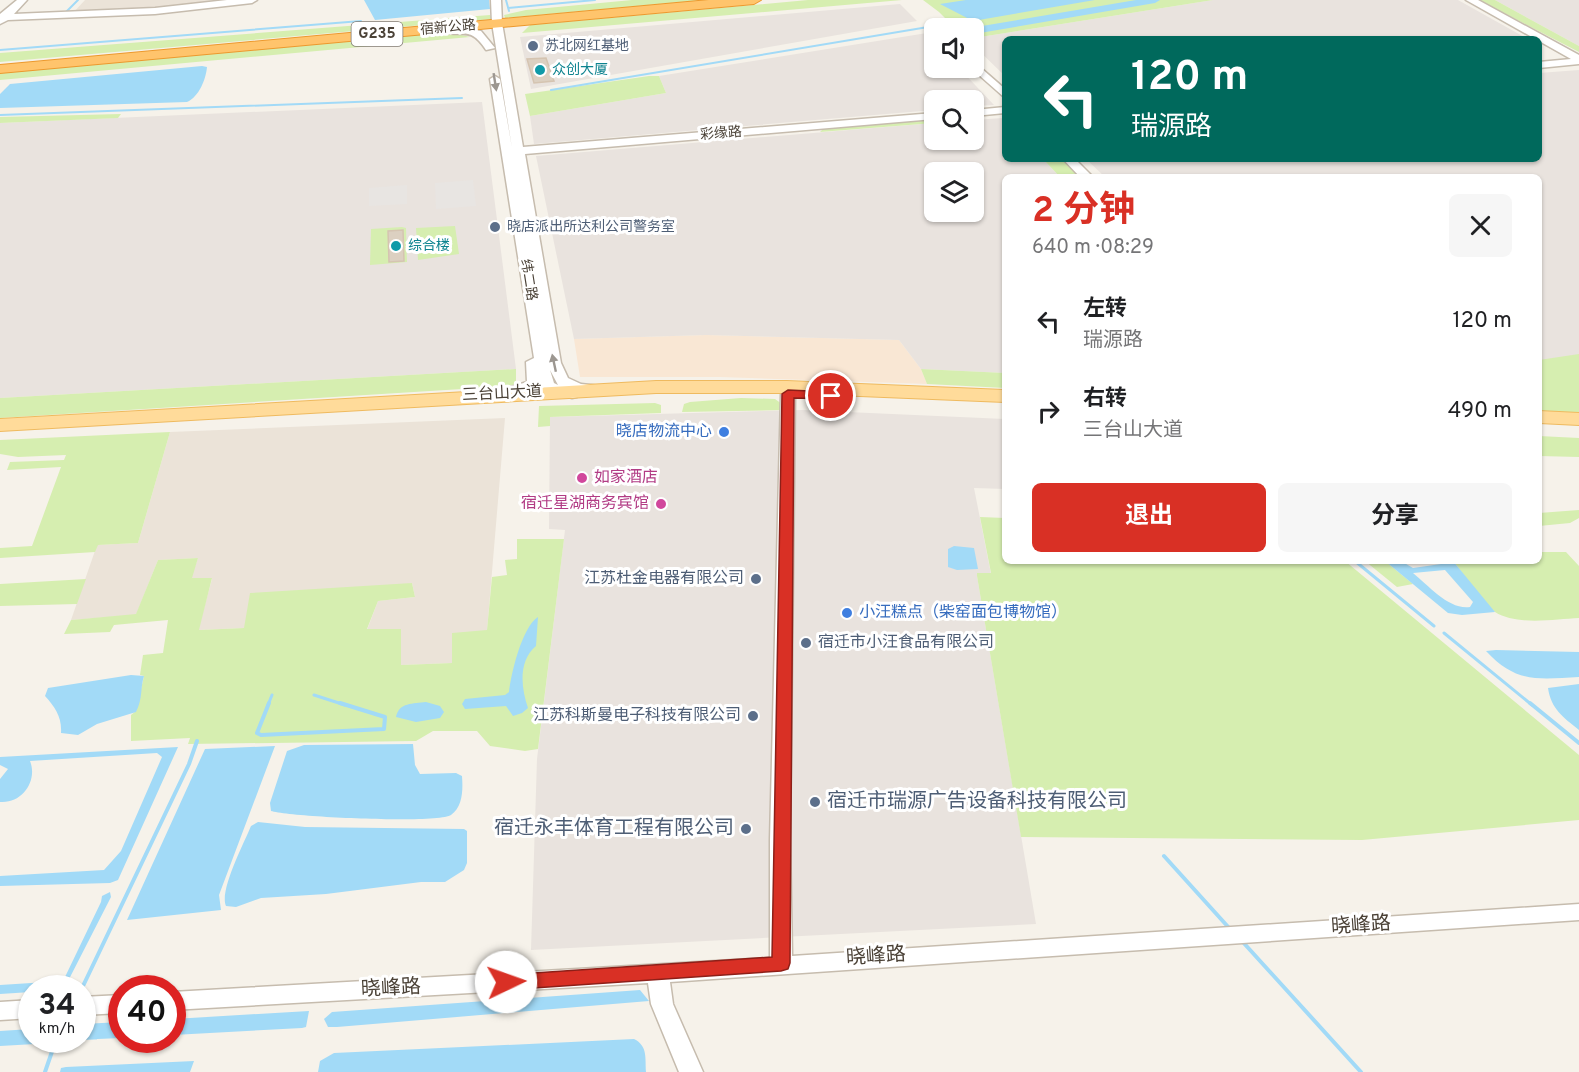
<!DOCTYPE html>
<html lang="zh">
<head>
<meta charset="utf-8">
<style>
  :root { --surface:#fff; --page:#f6f6f6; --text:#202124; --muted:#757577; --accent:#d93025 }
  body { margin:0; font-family:Overpass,"Noto Sans SC",sans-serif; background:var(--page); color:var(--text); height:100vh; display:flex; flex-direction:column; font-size:22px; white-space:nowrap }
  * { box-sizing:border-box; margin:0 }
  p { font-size:20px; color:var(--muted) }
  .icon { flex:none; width:33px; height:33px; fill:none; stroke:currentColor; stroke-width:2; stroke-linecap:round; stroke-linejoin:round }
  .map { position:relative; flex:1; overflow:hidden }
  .details { position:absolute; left:1002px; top:174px; width:540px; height:390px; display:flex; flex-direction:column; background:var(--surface); border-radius:9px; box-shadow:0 2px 4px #0004 }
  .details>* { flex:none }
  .top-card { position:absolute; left:1002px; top:36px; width:540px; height:126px; border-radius:9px; box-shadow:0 2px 4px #0004; background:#00695c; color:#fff; overflow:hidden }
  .tools { position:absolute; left:924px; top:18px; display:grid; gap:12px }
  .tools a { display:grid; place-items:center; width:60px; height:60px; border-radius:9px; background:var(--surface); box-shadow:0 2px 4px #0004; font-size:30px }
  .speed { position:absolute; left:18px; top:975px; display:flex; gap:12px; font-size:30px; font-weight:700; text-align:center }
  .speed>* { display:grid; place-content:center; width:78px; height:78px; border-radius:50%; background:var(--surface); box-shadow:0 2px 4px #0004; line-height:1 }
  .speed small { font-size:15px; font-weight:400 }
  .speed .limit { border:9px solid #d22; background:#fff; color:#111 }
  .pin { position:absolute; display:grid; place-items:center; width:51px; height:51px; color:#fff; margin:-26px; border:3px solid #fff; border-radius:50%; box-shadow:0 2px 6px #0007 }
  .me { position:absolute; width:66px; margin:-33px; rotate:87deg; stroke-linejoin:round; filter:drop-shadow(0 0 4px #0008) }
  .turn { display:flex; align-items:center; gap:21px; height:126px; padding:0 30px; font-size:27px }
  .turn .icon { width:78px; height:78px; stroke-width:2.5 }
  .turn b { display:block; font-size:42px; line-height:51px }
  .round { display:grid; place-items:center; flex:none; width:63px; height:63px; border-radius:9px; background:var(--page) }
  .summary { display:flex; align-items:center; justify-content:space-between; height:102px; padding:0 30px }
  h1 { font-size:36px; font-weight:700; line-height:45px; color:var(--accent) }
  .button { display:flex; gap:12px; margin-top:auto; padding:12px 30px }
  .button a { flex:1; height:69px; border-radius:9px; background:var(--accent); color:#fff; font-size:24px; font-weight:700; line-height:69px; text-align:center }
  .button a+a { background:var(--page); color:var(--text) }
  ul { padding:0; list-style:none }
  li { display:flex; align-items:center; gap:18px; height:90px; padding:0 30px }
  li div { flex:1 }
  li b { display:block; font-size:22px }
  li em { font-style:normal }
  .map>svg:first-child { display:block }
</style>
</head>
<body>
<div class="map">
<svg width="1579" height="1072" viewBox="0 0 1579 1072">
  <rect width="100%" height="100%" fill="#f6f2ea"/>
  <path fill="#ebe3d8" d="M85 0H239L154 10 71 15Z
    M505 418 487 631 452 663 401 665 367 630 378 601 415 597 412 583 244 628 198 630 212 579 191 578 198 558 158 560 136 615 71 620 97 545 138 543 170 432Z"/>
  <path fill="#f9e7d4" d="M706 335 899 340 921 369 927 384 720 377H580L574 339Z"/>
  <path fill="#e9e3de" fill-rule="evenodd" d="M1213 0H1458L1528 39H1005V76L974 46V38Z
    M1495 0H1579V46Z
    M900 4 917 21 531 89 520 37Z
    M927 33 934 41V68H959L994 105 974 106V100H934V110L534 144 530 116 666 93 659 76Z
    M1579 70V401L1539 399V177H1105L1086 159H1539V73Z
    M482 102 516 369 0 398V123Z
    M1003 118 1005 120V159H1043L1060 177H1005V373L921 369 899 340 706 335 574 339 536 156 934 123V140H974V120ZM934 172H974V212H934Z
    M802 410 1005 419V489L974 488 991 574 978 573 977 576 1036 924 531 950 537 759 565 530 549 529 550 417Z"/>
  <path fill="#d6eeb0" d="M632 0H704L505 18 504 15 526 10Z
    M808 0H902L522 33 530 25Z
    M923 0H1213L974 38V28H955L939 12Z
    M1479 0H1495L1579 46V52Z
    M490 15 492 19 0 62V53Z
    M449 32 470 37 0 80V73Z
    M649 76H659L666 93 530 116 525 94Z
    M121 114 118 118 0 123V117Z
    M934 118V123L820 132 825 127Z
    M1043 159H1061L1079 177H1060Z
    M455 226 459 254 418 260 416 228Z
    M402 227 406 228 407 262 370 265 371 229Z
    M1579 354V413L1539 411V360Z
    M516 369V383L511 386 0 418V398Z
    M921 369 1005 373V388L927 384Z
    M741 398 775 399 782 404 783 410 682 412 684 404 690 402Z
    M655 403 661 405V413L550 417V426L538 427 539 406Z
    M170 432 138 543 98 545 95 552 0 558V548L32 546 61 467 7 470 10 462 64 460 66 455 18 457 0 454V440Z
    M1539 436 1579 438V457L1539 456Z
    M1579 510V518L1570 523 1539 526V513Z
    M980 517 1005 518V561H1345L1579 755V820L1362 840 1021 837 977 576V573H991Z
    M517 539H564L538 749 525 751 490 746 477 731H433L416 741 188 744 190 738 131 741V715L136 711 144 676 140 675 143 655 163 653 168 620 114 625 110 632 64 634 71 620 136 614 158 560 198 558 192 578H212L199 630 244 628 250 593 412 583 415 597 378 601 367 629H401V665L452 663V633L487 630 492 577 507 575 505 560 517 559Z
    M1539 552H1566L1579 566V618C1555 619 1517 626 1495 612 1484 604 1463 573 1453 561H1539Z
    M1365 561H1385L1413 584 1397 587Z
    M86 579 77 604 0 606V584Z"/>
  <path fill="#e8e5e2" d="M473 180 476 206 436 209 435 183Z
    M407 185V204L369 206V188Z"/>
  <path fill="#a2daf7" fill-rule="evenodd" d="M364 0H489L490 9 375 20Z
    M966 0H1095L973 21 940 4Z
    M202 66 207 67C206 79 199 97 187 102L0 108V94L10 84Z
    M954 546 974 548 978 569 957 570 948 567V549Z
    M1385 561H1401L1413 568 1441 564 1440 561H1453L1495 612 1462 615 1448 613ZM1445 570 1473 602 1470 607C1449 610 1429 586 1413 573Z
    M538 617 536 646C518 661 521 688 528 708L522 713 513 716 506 706 465 709 462 704 465 699 505 695 509 692C511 674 522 627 538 617Z
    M1496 650 1579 652V677C1540 679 1516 684 1486 651Z
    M131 675 144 676C140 689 143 698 136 712L97 724 78 735 61 733C62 717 55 707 45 696L48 688Z
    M1579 684V730C1563 717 1551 709 1548 688Z
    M426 702 440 706 444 712 440 718 416 722 396 717C399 702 413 704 426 702Z
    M413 744 415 765 420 774 456 773 462 776C463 789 463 807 451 815 438 824 290 817 271 811L270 803 287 751 304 745Z
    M275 746 219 895 221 910 127 920 205 749Z
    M178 747 118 880 110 883 0 886V876L104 870 121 851 162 757 157 753 30 761C38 781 22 804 0 802V779L8 769 0 765V757Z
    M258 822 305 827 464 829 467 831V863L464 870 445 882H421L326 894 261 898 236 907 226 906C219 891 244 843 251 826Z
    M110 892 111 897 66 985 62 988H32L31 992 0 994V985L47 982 65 977 101 902 102 896Z
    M640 990 649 1001 337 1027H328L324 1019 332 1012Z
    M309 1011 306 1027 302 1028 173 1035V1019Z
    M121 1022V1038L74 1040H82L83 1024Z
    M31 1029 32 1040H38L35 1044 0 1046V1031Z
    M634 1039C648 1046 645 1058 646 1072H318L320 1061 334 1053Z
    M194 1061 190 1072H60L61 1068 66 1067Z"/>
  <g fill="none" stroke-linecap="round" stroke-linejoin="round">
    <path stroke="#a2daf7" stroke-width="2" d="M506 0 509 11
      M508 8 595 0
      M64 14 78 0
      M945 24 974 20
      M0 50 361 21
      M551 90 928 27
      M0 115 462 98"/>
    <path stroke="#a2daf7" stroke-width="3" d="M1355 561 1434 626
      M1444 633 1532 705
      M314 695 345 705
      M268 705 272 695"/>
    <path stroke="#a2daf7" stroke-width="4" d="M269 703 257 733 261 735 384 729 385 717 340 703
      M1530 703 1579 743
      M1164 856 1230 929
      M1241 940 1361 1072
      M83 986 189 764 197 741
      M45 1072 56 1040"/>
    <path fill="#a2daf7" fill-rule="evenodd" d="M1136 0H1160L1155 3 974 34V28H970Z"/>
  </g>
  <path fill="#dcd0c1" stroke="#d5c4b1" stroke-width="1.5" d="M546 58 554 81 534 83 527 59Z
    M403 230 404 261 389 262 388 231Z"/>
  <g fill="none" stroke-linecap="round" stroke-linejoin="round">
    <defs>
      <path id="minor" d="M17 0H27L14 14 155 8 227 0H257L252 3 155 14 8 20 0 24V14Z
        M491 0H501L502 23 523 147 934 113V119L525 154 561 363 568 378 581 384 600 386 602 389 595 393 578 392 577 397 572 398 543 389 540 385 538 388 506 397 501 396 499 393 501 390 527 382 526 362 534 358 490 79 495 76 500 79 512 148 492 23ZM550 370 558 385 554 383Z
        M1466 0H1478L1579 55V64L1539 68V62L1571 59Z
        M455 27 481 31 495 48 486 50C468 22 459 41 442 30Z
        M974 62 1005 89V98L971 68H974Z
        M1005 107V113L974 116V110Z
        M1063 159H1075L1093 177H1080Z
        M788 390 795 394 790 840 792 956 1579 904V920L670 982 673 1004 703 1072H679L651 1004 648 983 172 1010V992L770 958V840L781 394Z
        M122 995V1013L82 1015V997Z
        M32 1000V1018L0 1020V1002Z"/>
      <path id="major" d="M656 381H787L1005 390V402L787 393H656L0 431V419Z
        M1539 411 1579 413V425L1539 423Z"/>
      <path id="highway" d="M709 0H761L754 4 0 73V65Z"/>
    </defs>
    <use href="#minor" stroke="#c6bcae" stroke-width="3"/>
    <use href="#major" stroke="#efba5f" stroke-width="2"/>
    <use href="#highway" stroke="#ec992e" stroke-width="2"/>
    <use href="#minor" fill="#fff" fill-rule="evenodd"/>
    <use href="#major" fill="#ffdb9a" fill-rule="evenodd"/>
    <use href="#highway" fill="#ffc46c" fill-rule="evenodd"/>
  </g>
  <defs><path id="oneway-solid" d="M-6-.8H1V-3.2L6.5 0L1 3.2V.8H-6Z" transform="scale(1.5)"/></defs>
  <g fill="#9c9791">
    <use href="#oneway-solid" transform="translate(495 82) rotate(81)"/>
    <use href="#oneway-solid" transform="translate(554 363) rotate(-102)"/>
  </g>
  <path fill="#d93025" stroke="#8d1f18" stroke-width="1.5" d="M788 390 831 392 837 396 831 399 794 398 790 963 788 969 781 971 506 990 500 987 497 982 500 977 506 975 772 957 782 394Z"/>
  <g fill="#5c6f8a" stroke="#fff" stroke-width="2">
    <circle cx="533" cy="46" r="6"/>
    <circle cx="495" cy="227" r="6"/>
    <circle cx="756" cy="579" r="6"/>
    <circle cx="806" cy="643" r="6"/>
    <circle cx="753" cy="716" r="6"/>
    <circle cx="815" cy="802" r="6"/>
    <circle cx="746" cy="829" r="6"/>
  </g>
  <g fill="#0f9aa8" stroke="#fff" stroke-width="2">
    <circle cx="540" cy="70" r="6"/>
    <circle cx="396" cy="246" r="6"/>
  </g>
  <g fill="#3f7fe0" stroke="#fff" stroke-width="2">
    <circle cx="724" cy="432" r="6"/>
    <circle cx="847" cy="613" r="6"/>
  </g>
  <g fill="#d1479c" stroke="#fff" stroke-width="2">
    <circle cx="582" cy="478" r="6"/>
    <circle cx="661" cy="504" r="6"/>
  </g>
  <g text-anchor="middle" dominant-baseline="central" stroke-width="6" stroke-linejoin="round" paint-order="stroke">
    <g font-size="14" fill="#4b4237" stroke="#fff">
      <text transform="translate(448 28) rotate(-5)">宿新公路</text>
      <text transform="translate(721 134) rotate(-5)">彩缘路</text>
      <text transform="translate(528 280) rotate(81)">纬二路</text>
    </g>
    <g font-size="14" fill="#4e5e75" stroke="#fff" text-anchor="start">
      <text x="545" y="46">苏北网红基地</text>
      <text x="507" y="227">晓店派出所达利公司警务室</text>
    </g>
    <g font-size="14" fill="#0d838f" stroke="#fff" text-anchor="start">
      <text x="552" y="70">众创大厦</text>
      <text x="408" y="246">综合楼</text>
    </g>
    <rect fill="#fff" stroke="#817b73" stroke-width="1.5" x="351.5" y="22" width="51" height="24" rx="4.5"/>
    <g font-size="15" font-weight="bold" fill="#4b4237">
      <text x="377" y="34">G235</text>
    </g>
    <g font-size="16" fill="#4b4237" stroke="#fff">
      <text transform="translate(502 394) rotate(-3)">三台山大道</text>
    </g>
    <g font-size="16" fill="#366cbe" stroke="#fff" text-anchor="end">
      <text x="712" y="432">晓店物流中心</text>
      <text x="859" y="613" text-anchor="start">小汪糕点（柴窑面包博物馆）</text>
    </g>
    <g font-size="16" fill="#b23c85" stroke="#fff" text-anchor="start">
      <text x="594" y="478">如家酒店</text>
      <text x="649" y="504" text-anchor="end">宿迁星湖商务宾馆</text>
    </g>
    <g font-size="16" fill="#4e5e75" stroke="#fff" text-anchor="end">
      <text x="744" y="579">江苏杜金电器有限公司</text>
      <text x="818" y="643" text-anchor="start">宿迁市小汪食品有限公司</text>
      <text x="741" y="716">江苏科斯曼电子科技有限公司</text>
    </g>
    <g font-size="20" fill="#4e5e75" stroke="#fff" text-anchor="start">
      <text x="827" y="802">宿迁市瑞源广告设备科技有限公司</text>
      <text x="734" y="829" text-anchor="end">宿迁永丰体育工程有限公司</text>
    </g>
    <g font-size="20" fill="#4b4237" stroke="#fff">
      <text transform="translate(1361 926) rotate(-4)">晓峰路</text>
      <text transform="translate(876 957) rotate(-4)">晓峰路</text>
      <text transform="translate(391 989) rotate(-3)">晓峰路</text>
    </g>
  </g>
</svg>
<div class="tools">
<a><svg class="icon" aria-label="sound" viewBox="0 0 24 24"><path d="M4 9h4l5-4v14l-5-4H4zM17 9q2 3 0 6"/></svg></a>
<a><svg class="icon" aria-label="search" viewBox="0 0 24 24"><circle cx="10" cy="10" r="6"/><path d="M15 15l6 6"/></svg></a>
<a><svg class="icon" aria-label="layers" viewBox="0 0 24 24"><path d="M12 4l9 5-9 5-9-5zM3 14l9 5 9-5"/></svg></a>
</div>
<div class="speed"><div>34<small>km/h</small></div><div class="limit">40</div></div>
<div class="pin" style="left:831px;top:396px;background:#d93025"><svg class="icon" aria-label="arrive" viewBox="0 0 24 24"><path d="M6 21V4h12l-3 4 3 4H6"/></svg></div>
<svg class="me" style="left:506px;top:982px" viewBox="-20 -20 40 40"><circle r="19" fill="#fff"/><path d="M0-13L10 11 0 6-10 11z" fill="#d93025"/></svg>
<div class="top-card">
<div class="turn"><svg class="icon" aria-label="left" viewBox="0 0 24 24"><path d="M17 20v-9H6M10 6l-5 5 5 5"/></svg><div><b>120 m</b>瑞源路</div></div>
</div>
<section class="details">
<div class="summary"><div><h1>2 分钟</h1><p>640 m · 08:29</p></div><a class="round"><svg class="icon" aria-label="close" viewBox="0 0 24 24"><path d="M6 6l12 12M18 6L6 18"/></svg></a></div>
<ul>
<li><svg class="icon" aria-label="left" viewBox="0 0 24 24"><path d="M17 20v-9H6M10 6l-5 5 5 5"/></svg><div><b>左转</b><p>瑞源路</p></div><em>120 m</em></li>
<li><svg class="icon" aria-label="right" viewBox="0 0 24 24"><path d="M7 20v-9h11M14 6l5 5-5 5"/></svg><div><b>右转</b><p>三台山大道</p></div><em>490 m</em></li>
</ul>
<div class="button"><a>退出</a><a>分享</a></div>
</section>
</div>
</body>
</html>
